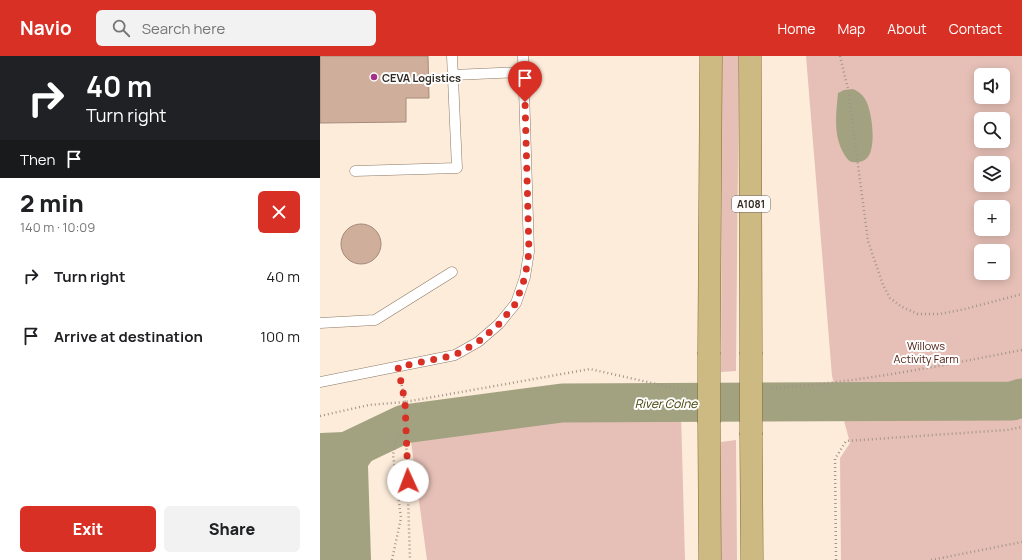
<!DOCTYPE html>
<html lang="en">
<head>
<meta charset="utf-8">
<style>
  :root { --surface:#fff; --page:#f2f2f2; --text:#202124; --muted:#757577; --accent:#d93025 }
  body { margin:0; font-family:Manrope,sans-serif; background:var(--page); color:var(--text); height:100vh; display:flex; flex-direction:column; font-size:15px; white-space:nowrap }
  * { box-sizing:border-box; margin:0 }
  p { font-size:13px; color:var(--muted) }
  .icon { flex:none; width:22px; height:22px; fill:none; stroke:currentColor; stroke-width:2; stroke-linecap:round; stroke-linejoin:round }
  .map { position:relative; flex:1; overflow:hidden }
  .details { display:flex; flex-direction:column; background:var(--surface); width:320px }
  .details>* { flex:none }
  .top-card { background:#202124; color:#fff; overflow:hidden }
  .buttons { position:absolute; left:654px; top:12px; display:grid; gap:8px }
  .buttons a { display:grid; place-items:center; width:36px; height:36px; border-radius:6px; background:var(--surface); box-shadow:0 2px 10px #0003; font-size:20px }
  .pin { position:absolute; display:grid; place-items:center; width:34px; height:34px; color:#fff; margin:-41px -17px; border-radius:50% 50% 50% 0; rotate:-45deg; box-shadow:0 0 4px #0007 }
  .pin .icon { rotate:45deg }
  .me { position:absolute; width:44px; margin:-22px; rotate:358deg; stroke-linejoin:round; filter:drop-shadow(0 0 3px #0008) }
  .turn { display:flex; align-items:center; gap:14px; height:84px; padding:0 20px; font-size:18px }
  .turn .icon { width:52px; height:52px; stroke-width:2.5 }
  .turn b { display:block; font-size:28px; line-height:34px }
  .then { display:flex; align-items:center; height:38px; padding:0 20px; background:#0003; gap:8px; font-size:15px }
  .round { display:grid; place-items:center; flex:none; width:42px; height:42px; border-radius:6px; background:var(--page) }
  .headline { display:flex; align-items:center; justify-content:space-between; height:68px; padding:0 20px }
  h1 { font-size:24px; font-weight:800; line-height:30px }
  .primary-button { display:flex; gap:8px; margin-top:auto; padding:8px 20px }
  .primary-button a { flex:1; height:46px; border-radius:6px; background:var(--accent); color:#fff; font-size:16px; font-weight:800; line-height:46px; text-align:center }
  .primary-button a+a { background:var(--page); color:var(--text) }
  ul { padding:0; list-style:none }
  li { display:flex; align-items:center; gap:12px; height:60px; padding:0 20px }
  li div { flex:1 }
  li b { display:block; font-size:15px }
  li em { font-style:normal }
  header { display:flex; align-items:center; gap:24px; box-sizing:border-box; height:56px; padding:0 20px; background:var(--accent); color:#fff }
  header strong { font-size:19px }
  nav { display:flex; gap:22px; margin-inline-start:auto; font-size:14px }
  .search { width:280px; height:36px; background:var(--page); display:flex; align-items:center; gap:10px; box-sizing:border-box; padding:0 14px; border-radius:6px; color:var(--muted); font-size:15px }
  main { display:flex; flex:1; min-height:0 }
  .map>svg:first-child { display:block }
</style>
</head>
<body>
<header>
<strong>Navio</strong>
<div class="search"><svg class="icon" aria-label="search" viewBox="0 0 24 24"><circle cx="10" cy="10" r="6"/><path d="M15 15l6 6"/></svg>Search here</div>
<nav><a>Home</a><a>Map</a><a>About</a><a>Contact</a></nav>
</header>
<main>
<section class="details">
<div class="top-card">
<div class="turn"><svg class="icon" aria-label="right" viewBox="0 0 24 24"><path d="M7 20v-9h11M14 6l5 5-5 5"/></svg><div><b>40 m</b>Turn right</div></div>
<div class="then">Then<svg class="icon" aria-label="arrive" viewBox="0 0 24 24"><path d="M6 21V4h12l-3 4 3 4H6"/></svg></div>
</div>
<div class="headline"><div><h1>2 min</h1><p>140 m · 10:09</p></div><a class="round" style="background:#d93025;color:#fff"><svg class="icon" aria-label="close" viewBox="0 0 24 24"><path d="M6 6l12 12M18 6L6 18"/></svg></a></div>
<ul>
<li><svg class="icon" aria-label="right" viewBox="0 0 24 24"><path d="M7 20v-9h11M14 6l5 5-5 5"/></svg><div><b>Turn right</b></div><em>40 m</em></li>
<li><svg class="icon" aria-label="arrive" viewBox="0 0 24 24"><path d="M6 21V4h12l-3 4 3 4H6"/></svg><div><b>Arrive at destination</b></div><em>100 m</em></li>
</ul>
<div class="primary-button"><a>Exit</a><a>Share</a></div>
</section>
<div class="map">
<svg width="702" height="504" viewBox="0 0 702 504">
  <rect width="100%" height="100%" fill="#fdecda"/>
  <path fill="#e6c0b7" fill-rule="evenodd" d="M402 0H419L416 315 401 316Z
    M486 0H702V504H521L520 402 530 387 512 320ZM661 19H683V41H661ZM661 63H683V85H661ZM661 107H683V129H661ZM661 151H683V173H661ZM661 195H683V217H661Z
    M314 355 361 356 365 504H107L90 378 191 357Z
    M416 384 417 504H400L401 386Z"/>
  <path fill="#a2a281" d="M533 33C538 35 542 38 545 43 552 53 557 92 547 102 543 106 538 107 532 106 528 105 526 101 524 98 513 79 516 58 518 37L524 34Z
    M73 374 48 410 51 504H0V377Z"/>
  <g fill="none" stroke-linecap="round" stroke-linejoin="round">
    <path stroke="#a2a281" stroke-width="39" d="M0 408 84 368 242 347 692 345 702 342"/>
  </g>
  <path fill="#cfaf9b" stroke="#a48a7b" d="M0 0H108L109 42H86V66L0 67Z
    M21 188a20 20 0 1 1 40 0a20 20 0 1 1-40 0Z"/>
  <g fill="none" stroke-linecap="round" stroke-linejoin="round">
    <defs>
      <path id="lane" d="M133 19 204 16
        M35 115 137 112 132 0
        M0 267 55 264 132 216
        M0 326 135 299 158 286 179 268 196 247 205 221 209 196 203 0"/>
      <path id="primary" d="M430 0 431 296
        M389 296 391 0
        M389 367 390 504
        M431 379 432 504"/>
    </defs>
    <use href="#lane" stroke="#8b7964" stroke-width="11"/>
    <use href="#primary" stroke="#816a2b" stroke-width="23"/>
    <path stroke="#a29587" stroke-width="2.5" stroke-dasharray="1 3" stroke-linecap="butt" d="M520 0 528 33 548 185 563 229 570 242 582 251 598 258H620L645 253 702 238
      M81 325 85 346 90 504
      M452 332C536 327 619 310 702 294
      M0 360 49 349 85 346 270 313 367 335
      M72 504 81 462 73 399 76 382 86 377
      M516 504 515 403 526 385 687 374 702 371
      M611 504 702 486"/>
    <use href="#lane" stroke="#fff" stroke-width="10"/>
    <use href="#primary" stroke="#cdba83" stroke-width="22"/>
    <defs>
      <path id="primary-bridge" d="M389 296V367
        M431 296V379"/>
    </defs>
    <use href="#primary-bridge" stroke="#816a2b" stroke-width="23" stroke-linecap="butt"/>
    <use href="#primary-bridge" stroke="#cdba83" stroke-width="22"/>
  </g>
  <g fill="none" stroke-linecap="round" stroke-linejoin="round">
    <path stroke="#d93025" stroke-width="7" stroke-dasharray="0 12.6" d="M88 425 85 346 78 311 135 299 158 286 179 268 196 247 205 221 209 196 205 46"/>
  </g>
  <circle fill="#a53089" stroke="#fcfdfc" stroke-width="1.5" cx="54" cy="21" r="4"/>
  <g text-anchor="middle" dominant-baseline="central" stroke-width="4" stroke-linejoin="round" paint-order="stroke">
    <rect fill="#fcfdfc" stroke="#6f6963" stroke-width="1" x="412" y="140" width="38" height="16" rx="3"/>
    <g font-size="10" font-weight="bold" fill="#322a22">
      <text x="431" y="148">A1081</text>
    </g>
    <g font-size="11" font-weight="bold" fill="#322a22" stroke="#fcfdfc" text-anchor="start">
      <text x="62" y="21">CEVA Logistics</text>
    </g>
    <g font-size="11" fill="#4a1a0f" stroke="#fcfdfc">
      <text x="606" y="289">Willows<tspan x="606" dy="13">Activity Farm</tspan></text>
    </g>
    <g font-size="12" font-style="italic" fill="#3f3d00" stroke="#fcfdfc">
      <text x="346" y="347">River Colne</text>
    </g>
  </g>
</svg>
<div class="buttons">
<a><svg class="icon" aria-label="sound" viewBox="0 0 24 24"><path d="M4 9h4l5-4v14l-5-4H4zM17 9q2 3 0 6"/></svg></a>
<a><svg class="icon" aria-label="search" viewBox="0 0 24 24"><circle cx="10" cy="10" r="6"/><path d="M15 15l6 6"/></svg></a>
<a><svg class="icon" aria-label="layers" viewBox="0 0 24 24"><path d="M12 4l9 5-9 5-9-5zM3 14l9 5 9-5"/></svg></a>
<a>+</a>
<a>−</a>
</div>
<div class="pin" style="left:205px;top:46px;background:#d93025"><svg class="icon" aria-label="arrive" viewBox="0 0 24 24"><path d="M6 21V4h12l-3 4 3 4H6"/></svg></div>
<svg class="me" style="left:88px;top:425px" viewBox="-20 -20 40 40"><circle r="19" fill="#fff"/><path d="M0-13L10 11 0 6-10 11z" fill="#d93025"/></svg>
</div>
</main>
</body>
</html>
